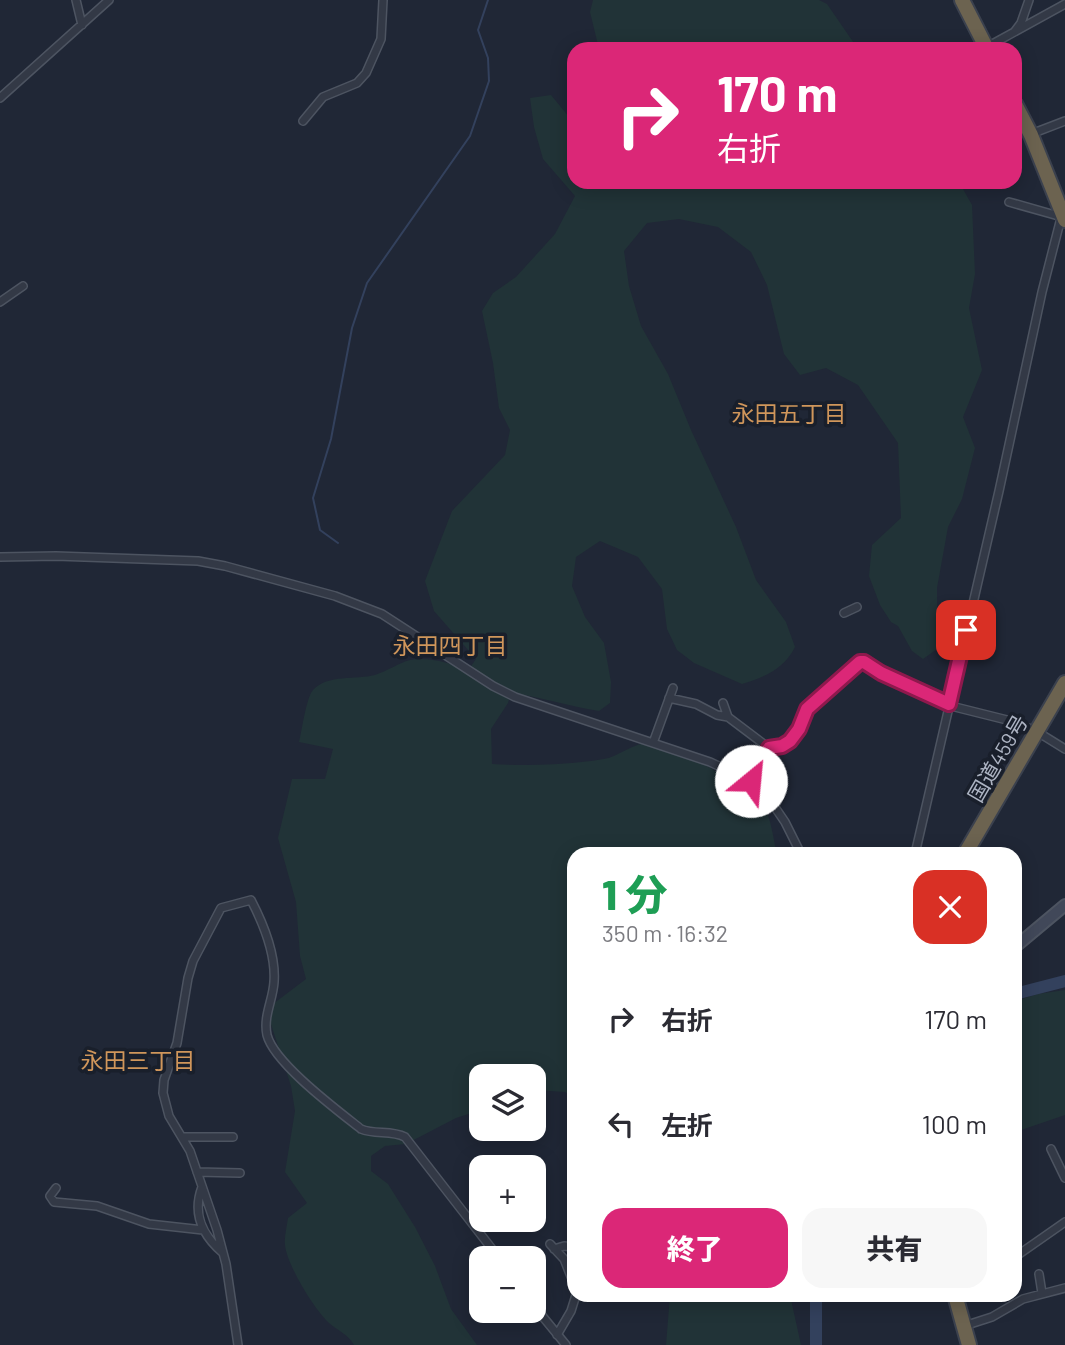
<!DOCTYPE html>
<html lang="ja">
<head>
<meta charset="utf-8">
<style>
  :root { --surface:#fff; --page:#f7f7f7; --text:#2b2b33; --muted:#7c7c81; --accent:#db2777 }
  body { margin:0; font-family:Barlow,"Noto Sans JP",sans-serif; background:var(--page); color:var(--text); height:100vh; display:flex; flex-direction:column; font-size:26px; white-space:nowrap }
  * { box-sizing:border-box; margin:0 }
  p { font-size:23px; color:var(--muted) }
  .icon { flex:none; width:38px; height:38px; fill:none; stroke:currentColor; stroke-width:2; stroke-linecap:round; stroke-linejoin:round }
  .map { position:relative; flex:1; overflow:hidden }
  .panel { position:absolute; left:567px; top:847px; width:455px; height:455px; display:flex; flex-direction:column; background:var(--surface); border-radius:21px; box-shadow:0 4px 18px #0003 }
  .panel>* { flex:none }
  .top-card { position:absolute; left:567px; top:42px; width:455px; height:147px; border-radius:21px; box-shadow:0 4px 18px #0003; background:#db2777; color:#fff; overflow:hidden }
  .controls { position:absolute; left:469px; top:1064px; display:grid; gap:14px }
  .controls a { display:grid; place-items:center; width:77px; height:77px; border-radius:14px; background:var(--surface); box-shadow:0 4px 18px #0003; font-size:35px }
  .pin { position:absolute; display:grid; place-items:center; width:60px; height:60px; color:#fff; margin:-30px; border-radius:14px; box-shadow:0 4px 10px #0006 }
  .me { position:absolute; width:77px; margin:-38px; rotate:28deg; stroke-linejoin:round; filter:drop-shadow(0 0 5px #0008) }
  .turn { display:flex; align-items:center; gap:24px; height:147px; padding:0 35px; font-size:32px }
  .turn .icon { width:91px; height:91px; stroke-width:2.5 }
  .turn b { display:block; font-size:49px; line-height:60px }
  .round { display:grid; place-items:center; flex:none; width:74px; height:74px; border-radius:21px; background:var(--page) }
  .headline { display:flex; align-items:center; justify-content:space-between; height:119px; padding:0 35px }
  h1 { font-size:42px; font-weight:800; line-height:52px; color:#1e9e55 }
  .action { display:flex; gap:14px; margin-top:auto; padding:14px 35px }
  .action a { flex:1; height:80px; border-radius:21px; background:var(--accent); color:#fff; font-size:28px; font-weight:800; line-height:80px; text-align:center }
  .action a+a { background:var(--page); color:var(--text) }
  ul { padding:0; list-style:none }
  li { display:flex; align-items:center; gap:21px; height:105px; padding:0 35px }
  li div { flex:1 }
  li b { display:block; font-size:26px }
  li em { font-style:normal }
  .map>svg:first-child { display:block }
</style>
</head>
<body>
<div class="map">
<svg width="1065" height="1345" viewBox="0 0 1065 1345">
  <rect width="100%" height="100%" fill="#202736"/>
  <path fill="#213337" d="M593 0H819L827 4 858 49H599L590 12Z
    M551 95 574 123V182H959L972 205 975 274 969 308 982 370 963 417 975 448 962 499 948 527 937 588V649L923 659 912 651 898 626 891 622 880 605 869 576 872 545 901 518 898 443 858 385 826 368 800 375 784 354 767 285 751 252 718 227 679 219 647 223 624 251 629 286 641 326 668 374 691 430 736 527 756 580 786 622 795 647C784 669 765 677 742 684L694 663 677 650 667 629 662 589 638 557 600 541 576 557 572 586 585 617 604 643 611 682 610 703 599 711C569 706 541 697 511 693L508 703 491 729 492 764C528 766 568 765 604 759 620 756 636 740 654 743 680 748 748 787 764 808 771 816 774 843 777 854H574V1098L565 1092 534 1090V1076H481V1110L456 1118 406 1144 385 1146 371 1156V1171L388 1184 415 1227 435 1266 451 1309 477 1345H354C348 1334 338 1331 329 1323 314 1309 287 1265 285 1245 284 1237 287 1226 288 1218L307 1203 285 1172 295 1111 291 1086 269 1018 273 1004 306 979 300 956 296 902 278 838 292 779H325L333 749 299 742C302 731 306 698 313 690 328 674 356 680 375 675 387 671 399 663 410 660 429 656 450 664 469 669L476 659 434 611 425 581 452 511 505 455 510 430 499 408 493 363 482 311 493 293 516 277 555 234 575 196 543 159 534 127 530 98Z
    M1065 990V1115L1015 1132V1001L1038 994Z
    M670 1295H790L801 1345H666Z"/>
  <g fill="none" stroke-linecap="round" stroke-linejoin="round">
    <path stroke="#33415d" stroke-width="2" d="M338 543 320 530 313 498 331 439 352 328 367 283 470 136 489 81 488 58 478 30 488 0"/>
    <path stroke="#33415d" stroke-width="12" d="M1015 994 1065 981
      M816 1295V1345"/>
    <defs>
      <path id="street" d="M76 0 82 25
        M1015 31 1021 23 1029 0
        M987 47 1065 4
        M0 98 109 0
        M303 121 323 97 357 83 366 73 381 39 383 0
        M1031 134 1065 121
        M0 302 23 286
        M0 557 56 556 198 561 225 566 335 596 382 614 493 686 515 697 710 762 751 781 770 800 785 822 801 854
        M844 613 857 607
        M669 698 696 704 717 715 728 717 769 748
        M723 703 728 717
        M653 743 673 688
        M751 781 769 748C808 742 791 724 808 708 825 692 842 673 862 662L951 706 1007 720 1036 731 1065 749
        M915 854 999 491 1042 292 1062 214 1055 215 1009 202
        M183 1137H233
        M1051 1149 1065 1178
        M197 1172 240 1173
        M202 1187C192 1214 202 1235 223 1253
        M56 1188 50 1196 54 1202 97 1206 149 1224 203 1230
        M550 1244 564 1259 574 1284
        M554 1249 564 1246 574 1247
        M1015 1257 1065 1222
        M1039 1274 1042 1293
        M534 1306 566 1345
        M964 1326 992 1317 1023 1299 1065 1288
        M557 1335 571 1311 576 1295
        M238 1345 226 1264 217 1230 190 1151 169 1116 163 1093 164 1080 177 1043 188 978 193 961 221 908 251 900C263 923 276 955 274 982 273 1000 263 1016 267 1035 274 1063 337 1110 361 1129 375 1135 391 1130 405 1137L499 1258"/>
      <path id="secondary" d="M1015 947 1065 905"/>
      <path id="highway" d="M962 0 987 49
        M1015 104 1031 135 1065 220
        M965 854 1065 683
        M955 1295 969 1345"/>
    </defs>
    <use href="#street" stroke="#4d5461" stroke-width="10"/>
    <use href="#secondary" stroke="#4d5461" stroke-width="14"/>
    <use href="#highway" stroke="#3b414e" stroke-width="18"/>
    <use href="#street" stroke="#333946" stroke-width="7"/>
    <use href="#secondary" stroke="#414859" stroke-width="10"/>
    <use href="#highway" stroke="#6c6350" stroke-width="14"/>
  </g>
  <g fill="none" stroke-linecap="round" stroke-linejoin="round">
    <defs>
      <path id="route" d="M751 781 769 748 782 746 790 741 799 729 807 709 860 662H864L881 673 949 704 966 630"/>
    </defs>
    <use href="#route" stroke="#8e194d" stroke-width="18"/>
    <use href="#route" stroke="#db2777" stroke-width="12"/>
  </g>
  <g text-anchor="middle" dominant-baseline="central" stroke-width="7" stroke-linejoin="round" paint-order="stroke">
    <g font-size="21" fill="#adb4c3" stroke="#191f2b">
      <text transform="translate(997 758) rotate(-60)">国道459号</text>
    </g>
    <g font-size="23" fill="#d0965b" stroke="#191f2b">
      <text x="789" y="413">永田五丁目</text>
      <text x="450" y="645">永田四丁目</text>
      <text x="138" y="1060">永田三丁目</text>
    </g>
  </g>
</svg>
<div class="controls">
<a><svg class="icon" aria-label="layers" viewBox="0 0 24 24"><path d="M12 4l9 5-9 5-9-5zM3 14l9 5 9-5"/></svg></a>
<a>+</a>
<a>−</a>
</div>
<div class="pin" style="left:966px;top:630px;background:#d93025"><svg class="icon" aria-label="arrive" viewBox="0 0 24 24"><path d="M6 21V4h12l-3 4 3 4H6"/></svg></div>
<svg class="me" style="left:751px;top:781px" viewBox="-20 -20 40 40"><circle r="19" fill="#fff"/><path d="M0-13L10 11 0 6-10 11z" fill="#db2777"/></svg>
<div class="top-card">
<div class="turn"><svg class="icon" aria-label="right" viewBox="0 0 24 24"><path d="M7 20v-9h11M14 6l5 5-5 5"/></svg><div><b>170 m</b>右折</div></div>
</div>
<section class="panel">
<div class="headline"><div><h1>1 分</h1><p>350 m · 16:32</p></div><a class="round" style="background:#d93025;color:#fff"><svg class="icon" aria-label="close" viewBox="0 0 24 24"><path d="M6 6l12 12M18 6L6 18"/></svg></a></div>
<ul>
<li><svg class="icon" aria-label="right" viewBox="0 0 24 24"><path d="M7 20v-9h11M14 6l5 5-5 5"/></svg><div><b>右折</b></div><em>170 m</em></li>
<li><svg class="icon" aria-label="left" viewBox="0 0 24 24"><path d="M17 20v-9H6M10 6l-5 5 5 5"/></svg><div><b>左折</b></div><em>100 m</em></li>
</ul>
<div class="action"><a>終了</a><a>共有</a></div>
</section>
</div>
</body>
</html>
